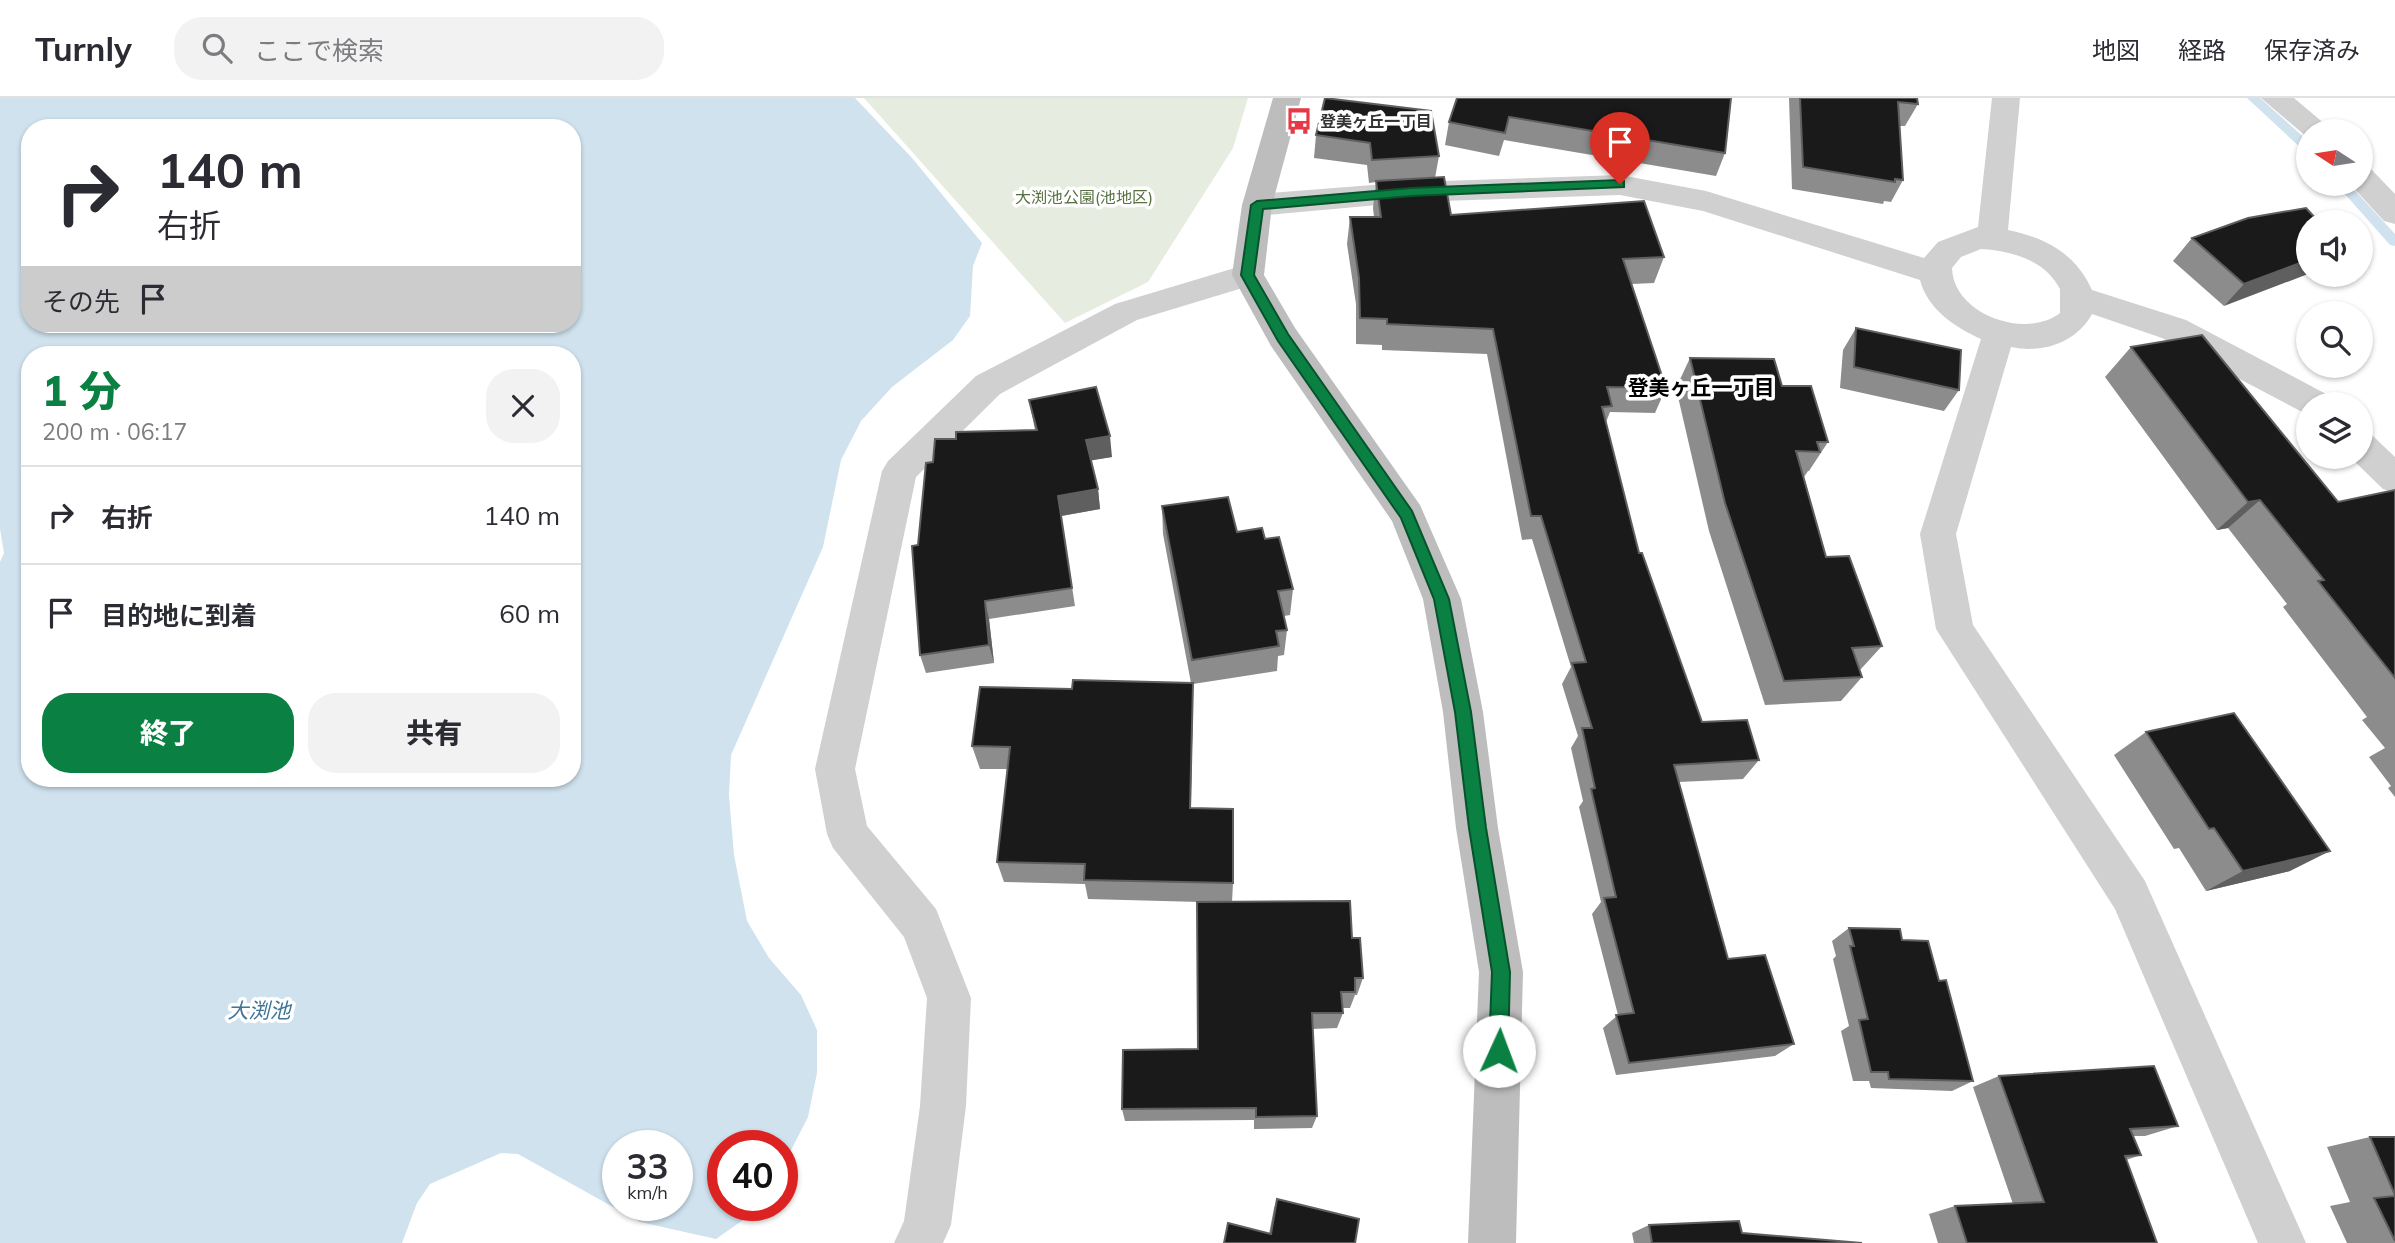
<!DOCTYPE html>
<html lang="ja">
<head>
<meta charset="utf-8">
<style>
  :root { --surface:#fff; --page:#f2f2f3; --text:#2b2b33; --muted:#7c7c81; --line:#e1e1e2; --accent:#0b8043 }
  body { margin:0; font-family:Mulish,"Noto Sans JP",sans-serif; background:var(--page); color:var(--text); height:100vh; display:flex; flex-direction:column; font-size:26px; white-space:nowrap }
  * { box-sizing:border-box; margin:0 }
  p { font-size:23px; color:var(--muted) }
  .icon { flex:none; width:38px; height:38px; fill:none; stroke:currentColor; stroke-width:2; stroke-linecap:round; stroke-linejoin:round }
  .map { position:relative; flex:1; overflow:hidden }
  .side { position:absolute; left:21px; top:248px; width:560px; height:441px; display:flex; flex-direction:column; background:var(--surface); border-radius:28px; box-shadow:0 2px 5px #0004 }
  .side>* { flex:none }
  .top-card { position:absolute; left:21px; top:21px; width:560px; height:214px; border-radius:28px; box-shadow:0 2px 5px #0004; background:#fff; color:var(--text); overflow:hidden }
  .needle { width:46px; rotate:282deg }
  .buttons { position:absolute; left:2296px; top:21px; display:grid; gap:14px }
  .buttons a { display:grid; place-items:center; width:77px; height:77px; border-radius:50%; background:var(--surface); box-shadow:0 2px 5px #0004; font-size:35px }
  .speed { position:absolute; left:602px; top:1032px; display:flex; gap:14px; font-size:35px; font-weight:700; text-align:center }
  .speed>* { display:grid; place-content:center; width:91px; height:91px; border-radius:50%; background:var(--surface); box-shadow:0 2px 5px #0004; line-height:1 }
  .speed small { font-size:18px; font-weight:400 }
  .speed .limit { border:10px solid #d22; background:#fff; color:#111 }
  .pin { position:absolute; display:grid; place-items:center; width:60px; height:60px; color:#fff; margin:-72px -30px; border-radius:50% 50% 50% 0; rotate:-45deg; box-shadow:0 0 7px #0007 }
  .pin .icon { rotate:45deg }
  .me { position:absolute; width:77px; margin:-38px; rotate:2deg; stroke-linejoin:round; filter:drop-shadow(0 0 5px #0008) }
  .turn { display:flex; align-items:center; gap:24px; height:147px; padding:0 21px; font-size:32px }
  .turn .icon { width:91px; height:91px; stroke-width:2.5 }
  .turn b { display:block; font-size:49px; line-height:60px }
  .then { display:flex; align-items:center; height:66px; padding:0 21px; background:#0003; gap:14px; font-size:26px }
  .round { display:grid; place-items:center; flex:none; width:74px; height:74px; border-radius:28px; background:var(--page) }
  .head { display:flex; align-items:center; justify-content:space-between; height:119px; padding:0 21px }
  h1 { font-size:42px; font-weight:800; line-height:52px; color:var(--accent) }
  .primary-button { display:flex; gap:14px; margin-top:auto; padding:14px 21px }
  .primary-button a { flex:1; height:80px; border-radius:28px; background:var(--accent); color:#fff; font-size:28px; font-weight:800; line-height:80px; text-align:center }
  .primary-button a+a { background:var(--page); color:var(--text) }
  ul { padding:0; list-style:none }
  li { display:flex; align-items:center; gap:21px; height:98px; padding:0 21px; border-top:2px solid var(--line) }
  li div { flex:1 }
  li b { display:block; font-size:26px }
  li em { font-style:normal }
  header { display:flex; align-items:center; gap:42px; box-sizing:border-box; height:98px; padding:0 35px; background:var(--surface); border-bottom:2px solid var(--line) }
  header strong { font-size:33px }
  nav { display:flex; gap:38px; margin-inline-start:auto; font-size:24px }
  .search { width:490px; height:63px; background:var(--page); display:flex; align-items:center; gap:18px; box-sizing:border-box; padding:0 24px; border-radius:28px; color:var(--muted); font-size:26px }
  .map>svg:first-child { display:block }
</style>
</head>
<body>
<header>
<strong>Turnly</strong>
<div class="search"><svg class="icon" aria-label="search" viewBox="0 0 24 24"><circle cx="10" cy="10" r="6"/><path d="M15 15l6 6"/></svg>ここで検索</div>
<nav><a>地図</a><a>経路</a><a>保存済み</a></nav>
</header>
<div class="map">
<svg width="2395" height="1145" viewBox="0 0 2395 1145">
  <rect width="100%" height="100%" fill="#fff"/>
  <path fill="#e6ecdf" d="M864 0H1248L1233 50 1148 184 1065 225Z"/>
  <path fill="#cfe2ee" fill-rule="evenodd" d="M0 0H855L912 60 982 145 973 168 970 218 953 242 892 289 861 323 841 362 823 449 731 657 729 697 734 757 747 823 769 860 801 897 817 932V975L808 1019 782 1070V1048H723V1108H758L753 1115 716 1141 640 1124 518 1056 501 1055 430 1086 417 1105 402 1145H0V464L4 455 0 431ZM30 30H572V226H30ZM30 257H572V681H30ZM677 1048V1108H618V1048Z"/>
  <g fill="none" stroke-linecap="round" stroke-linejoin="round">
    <path fill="#cfe2ee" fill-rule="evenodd" d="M2247 0H2260L2308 43V54L2304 53Z
      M2336 86H2349L2395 136V148L2390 147Z"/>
    <path fill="#d0d0d0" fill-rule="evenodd" d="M1992 0H2020L2008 132C2046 140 2076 156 2092 192L2186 222 2328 297 2333 306H2308V317L2304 315 2162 240 2092 216C2077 244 2043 256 2011 249L1956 436 1973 527 2145 783 2306 1145H2258L2115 811 1936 531 1920 436 1981 241C1955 229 1928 212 1920 182L1703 113 1620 97 1411 104 1257 118 1246 114 1242 107 1246 100 1257 96 1411 84 1620 77 1706 93 1924 160 1938 144 1978 129ZM1981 151C2012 153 2045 162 2060 191V215C2025 242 1953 216 1952 170L1961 159Z
      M2261 0H2294L2333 33H2308V40Z
      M2361 69 2372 72 2395 96V126L2384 123 2350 86H2361Z
      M1248 166 1259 169 1264 177 1259 185 1137 222 1000 296 916 379 855 671 867 728 936 811 971 900 966 1008 951 1127 943 1145H894L904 1123 920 1008 927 900 904 839 833 750 827 736 815 671 882 373 888 363 976 278 1115 206Z
      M2361 335 2373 338 2395 359V395L2383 391 2350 359H2361Z"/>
    <path fill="#bdbdbd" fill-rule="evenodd" d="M1273 0H1301L1272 107 1264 177 1295 230 1420 407 1461 501 1483 614 1498 730 1523 874 1516 1145H1468L1479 874 1456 730 1443 614 1423 501 1392 423 1271 248 1232 177 1242 107Z"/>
  </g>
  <path fill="#8c8c8c" d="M1325 0 1439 58 1435 80 1451 117 1664 159 1654 185 1632 186 1666 290 1655 315 1610 314 1606 324 1639 455 1702 624 1759 662 1743 681 1679 684 1728 861 1794 946 1775 958 1616 977 1603 930 1618 917 1592 816 1601 804 1579 709 1583 703 1571 650 1578 638 1562 586 1571 569 1532 441 1522 442 1487 256 1382 252V247L1356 246V206L1347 146 1350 119H1374L1373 110 1376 84 1369 85 1367 67 1314 60 1316 37Z
    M1457 0 1725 55 1716 78 1504 42 1499 58 1445 47 1449 24Z
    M1789 0H1917L1918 6 1905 28H1900L1903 82 1891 104 1884 103 1883 106 1792 91Z
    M2319 124 2224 208 2173 163 2192 140Z
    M1856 230 1959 292 1944 313 1840 290 1843 252Z
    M2131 249 2338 404 2395 392V699L2388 690 2391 688 2369 659 2385 650 2362 622 2367 619 2283 509 2287 506 2228 430 2217 432 2105 279Z
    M1690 260 1782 288 1828 344 1809 373H1808L1804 379 1826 459 1882 548 1860 572 1862 579 1841 603 1765 607 1709 433 1676 290Z
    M1029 302 1112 359 1091 362 1098 391 1100 411 1061 418 1075 508 989 521 994 565 926 575 920 557 918 447 956 341 1035 332Z
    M1162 408 1237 434 1265 441 1293 491 1290 517 1284 518 1287 532 1284 557 1278 558 1277 573 1193 586 1191 710 1233 785 1232 804 1352 840 1363 880 1357 897H1355L1350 910H1342L1343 915 1337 930 1312 931 1317 1018 1312 1030 1254 1031V1022L1125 1023 1122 1011 1198 951 1200 804 1088 801 1085 786 1004 784 997 764 1007 671H980L972 648 1072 591 1191 585 1163 436Z
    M2146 634 2290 773 2206 793 2179 750 2174 751 2114 657Z
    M1849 830 1902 842 1939 883 1973 983 1952 993 1871 990 1869 983H1853L1841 933 1849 928 1833 861 1836 858 1832 843Z
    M1999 978 2178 1028 2145 1038H2133L2141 1057 2126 1062 2157 1145H1938L1929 1116 1955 1108 2013 1106 1973 989Z
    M2370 1039H2395V1145H2347L2330 1108 2350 1104 2327 1049Z
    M1277 1101 1355 1145 1269 1136 1274 1110Z
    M1649 1127 1742 1135 1862 1145H1634L1632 1135Z"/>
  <path fill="#5f5f5f" d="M2308 162V176L2224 208 2244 186Z
    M1110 338 1112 359 1088 363 1086 342Z
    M1098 391 1100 411 1061 418 1058 398Z
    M2260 402 2228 430 2217 432 2248 404Z
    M985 503 989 521 994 565 989 547Z
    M1193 585V609L1190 731V710Z
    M2330 753 2290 773 2206 793 2243 773Z"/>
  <path fill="#1a1a1a" stroke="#5f5f5f" stroke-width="2" d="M1325 0 1431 13 1439 58 1372 62 1370 45 1316 37Z
    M1457 0H1731L1725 55 1509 19 1505 35 1449 24Z
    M1800 0H1917L1918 6 1898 4 1903 82 1895 81V84L1803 69Z
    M1444 79 1451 117 1644 103 1664 159 1623 161 1666 290 1607 289 1612 308 1602 309 1639 455H1642L1702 624 1747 622 1759 662 1674 667 1728 861 1765 857 1794 946 1629 965 1616 917 1634 915 1604 800 1616 799 1591 691 1595 690 1582 630H1592L1572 565 1586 564 1541 418H1531L1493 231 1387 226V221L1360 220 1359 180 1350 119H1381L1376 83Z
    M2306 110 2319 124H2308V162L2244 186 2192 140 2248 120Z
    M1856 230 1961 252 1959 292 1854 269Z
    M2202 237 2338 404 2395 392V580L2318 483 2324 482 2260 402 2248 404 2131 249Z
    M1690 260 1774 261 1782 288H1811L1828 344H1817L1820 354 1796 353 1826 459 1849 458 1882 548 1852 550 1862 579 1784 583 1725 405Z
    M1096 289 1110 338 1086 342 1098 391 1058 398 1072 490 985 503 989 547 920 557 912 448 918 447 926 365 933 364 935 341H956V334L1037 332 1029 302Z
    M1228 399 1237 434 1262 430 1265 441 1279 439 1293 491 1278 493 1287 532 1276 533 1279 548 1192 562 1162 408Z
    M1073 582 1193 585 1190 710 1233 711V785L1084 782 1085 766 997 764 1010 649 972 648 980 589 1072 591Z
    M2234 615 2330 753 2243 773 2214 730 2209 731 2146 634Z
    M1350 803 1352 840H1360L1363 880H1355V894H1341L1343 915H1312L1317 1018 1256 1019V1010L1122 1011 1123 952 1198 951 1197 804Z
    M1849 830 1900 831 1902 842 1928 843 1939 883 1946 882 1973 983 1889 981 1888 974H1871L1859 922 1868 921 1850 848H1854Z
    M2154 968 2178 1028 2130 1031 2141 1057 2125 1058 2157 1145H1967L1955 1108 2044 1104 1999 978Z
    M2370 1039H2395V1097Z
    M2395 1098V1143L2374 1100Z
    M1277 1101 1359 1121 1355 1145H1224L1228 1125 1271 1136Z
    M1739 1123 1742 1135 1862 1145H1652L1649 1127Z"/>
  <path fill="#0b8043" stroke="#07532c" stroke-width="2" d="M1620 82 1624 83V89L1411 98 1263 111 1254 177 1288 236 1412 413 1449 501 1471 614 1486 730 1510 874 1508 953 1505 960 1499 963 1492 960 1489 953 1492 874 1469 730 1455 614 1434 501 1401 420 1278 243 1241 177 1251 107 1257 103 1411 90Z"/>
  <defs>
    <symbol id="bus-bare" viewBox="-9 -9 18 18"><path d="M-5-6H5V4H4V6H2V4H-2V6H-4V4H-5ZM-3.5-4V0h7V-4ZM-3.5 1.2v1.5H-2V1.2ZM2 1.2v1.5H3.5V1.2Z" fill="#e63946" stroke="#fff" stroke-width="2.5" paint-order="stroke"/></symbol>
  </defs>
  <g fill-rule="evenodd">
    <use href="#bus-bare" x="1280" y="4" width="38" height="38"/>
  </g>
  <g text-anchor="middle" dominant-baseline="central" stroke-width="7" stroke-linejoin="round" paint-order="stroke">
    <g font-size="16" font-weight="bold" fill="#333" stroke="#fff" text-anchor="start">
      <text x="1320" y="23">登美ヶ丘一丁目</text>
    </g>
    <g font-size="16" fill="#56703f" stroke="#fff">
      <text x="1084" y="99">大渕池公園(池地区)</text>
    </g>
    <g font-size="21" font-weight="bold" fill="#000" stroke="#fff">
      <text x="1701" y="289">登美ヶ丘一丁目</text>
    </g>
    <g font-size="21" font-style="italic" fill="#3f7597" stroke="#fff">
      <text x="259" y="912">大渕池</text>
    </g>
  </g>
</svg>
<div class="buttons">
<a><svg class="needle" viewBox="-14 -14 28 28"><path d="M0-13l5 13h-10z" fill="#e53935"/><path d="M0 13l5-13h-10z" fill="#7c7c81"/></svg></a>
<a><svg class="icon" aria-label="sound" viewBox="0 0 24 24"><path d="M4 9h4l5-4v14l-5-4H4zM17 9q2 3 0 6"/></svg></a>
<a><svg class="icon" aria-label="search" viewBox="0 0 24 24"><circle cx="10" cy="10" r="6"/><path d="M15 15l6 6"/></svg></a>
<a><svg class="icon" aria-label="layers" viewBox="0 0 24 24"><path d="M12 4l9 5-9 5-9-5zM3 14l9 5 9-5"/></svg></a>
</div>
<div class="speed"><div>33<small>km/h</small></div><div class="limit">40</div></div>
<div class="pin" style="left:1620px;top:86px;background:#d93025"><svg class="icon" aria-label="arrive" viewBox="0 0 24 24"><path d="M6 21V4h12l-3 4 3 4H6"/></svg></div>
<svg class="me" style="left:1499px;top:953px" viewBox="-20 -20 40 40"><circle r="19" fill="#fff"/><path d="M0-13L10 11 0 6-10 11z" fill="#0b8043"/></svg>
<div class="top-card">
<div class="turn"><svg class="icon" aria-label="right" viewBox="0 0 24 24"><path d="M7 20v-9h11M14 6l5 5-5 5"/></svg><div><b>140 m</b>右折</div></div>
<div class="then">その先<svg class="icon" aria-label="arrive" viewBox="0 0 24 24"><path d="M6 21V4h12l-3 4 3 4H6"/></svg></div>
</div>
<section class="side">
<div class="head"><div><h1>1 分</h1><p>200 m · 06:17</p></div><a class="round"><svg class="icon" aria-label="close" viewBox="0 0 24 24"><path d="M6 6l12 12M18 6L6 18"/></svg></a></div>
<ul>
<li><svg class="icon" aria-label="right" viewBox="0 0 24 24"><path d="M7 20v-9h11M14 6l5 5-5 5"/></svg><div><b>右折</b></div><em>140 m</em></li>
<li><svg class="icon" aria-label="arrive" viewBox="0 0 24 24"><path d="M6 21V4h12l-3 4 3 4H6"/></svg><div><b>目的地に到着</b></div><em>60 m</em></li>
</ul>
<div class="primary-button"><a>終了</a><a>共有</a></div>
</section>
</div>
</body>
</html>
